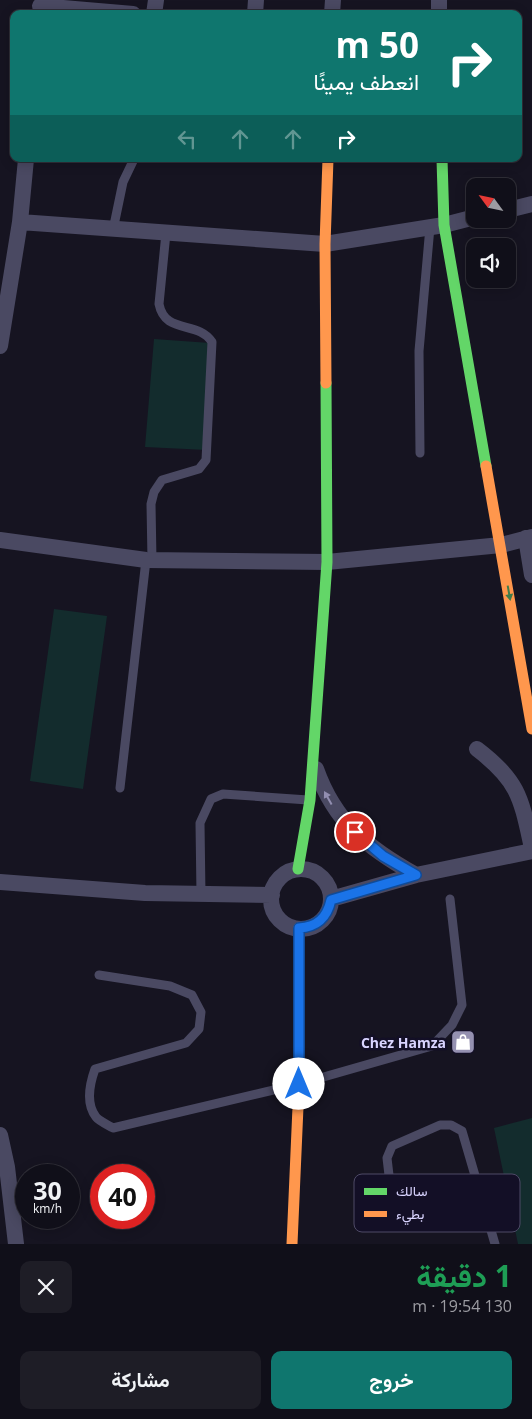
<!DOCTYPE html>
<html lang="ar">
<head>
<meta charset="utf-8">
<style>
  :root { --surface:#100f19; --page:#1e1d26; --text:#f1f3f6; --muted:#9c9ca2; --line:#302f38; --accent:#0f766e }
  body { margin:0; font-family:"Open Sans",Vazirmatn,sans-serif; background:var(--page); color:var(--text); direction:rtl; height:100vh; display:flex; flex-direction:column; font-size:19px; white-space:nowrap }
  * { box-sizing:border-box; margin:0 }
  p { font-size:16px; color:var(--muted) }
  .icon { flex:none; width:28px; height:28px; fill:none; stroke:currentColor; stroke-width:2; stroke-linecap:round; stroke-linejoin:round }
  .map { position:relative; height:1244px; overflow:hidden; direction:ltr }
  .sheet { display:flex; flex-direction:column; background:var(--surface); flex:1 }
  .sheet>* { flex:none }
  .top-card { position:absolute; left:10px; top:10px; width:512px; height:152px; border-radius:10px; box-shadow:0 2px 12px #0003,0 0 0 1px var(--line); direction:rtl; background:#0f766e; color:#fff; overflow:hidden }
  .needle { width:32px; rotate:303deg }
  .fabs { position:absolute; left:466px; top:178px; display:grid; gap:10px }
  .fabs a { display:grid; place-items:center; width:50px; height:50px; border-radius:10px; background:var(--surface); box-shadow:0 2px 12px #0003,0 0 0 1px var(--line); font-size:25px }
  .speed { position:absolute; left:15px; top:1164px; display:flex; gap:10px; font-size:25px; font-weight:700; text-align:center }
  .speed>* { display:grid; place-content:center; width:65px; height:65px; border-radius:50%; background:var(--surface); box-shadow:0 2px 12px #0003,0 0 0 1px var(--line); line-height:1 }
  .speed small { font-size:12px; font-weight:400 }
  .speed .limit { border:8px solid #d22; background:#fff; color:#111 }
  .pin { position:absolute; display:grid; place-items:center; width:42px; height:42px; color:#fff; margin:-21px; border:2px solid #fff; border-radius:50%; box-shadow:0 1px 5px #0007 }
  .me { position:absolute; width:55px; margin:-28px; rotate:0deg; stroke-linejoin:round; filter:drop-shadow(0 0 4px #0008) }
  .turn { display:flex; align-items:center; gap:18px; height:105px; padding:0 20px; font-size:22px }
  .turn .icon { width:65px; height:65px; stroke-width:2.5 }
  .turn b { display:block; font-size:35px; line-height:42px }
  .lanes { display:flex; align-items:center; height:48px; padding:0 20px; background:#0003; justify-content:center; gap:25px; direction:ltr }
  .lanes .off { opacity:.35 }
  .round { display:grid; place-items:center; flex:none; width:52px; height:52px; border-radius:10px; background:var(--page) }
  .summary { display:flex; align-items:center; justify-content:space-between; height:85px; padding:0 20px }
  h1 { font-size:30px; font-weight:700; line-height:38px; color:#1e9e55 }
  .button { display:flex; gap:10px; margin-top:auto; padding:10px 20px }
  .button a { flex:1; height:58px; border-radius:10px; background:var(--accent); color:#fff; font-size:20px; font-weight:700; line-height:58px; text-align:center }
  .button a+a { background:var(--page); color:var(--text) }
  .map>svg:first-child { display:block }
</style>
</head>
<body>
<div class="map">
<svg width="532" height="1244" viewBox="0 0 532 1244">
  <rect width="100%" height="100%" fill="#161421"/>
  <path fill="#132c2d" d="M154 339 210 343 207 450 145 447Z
    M54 609 107 616 83 789 30 781Z
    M532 1118V1244H518L494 1128Z"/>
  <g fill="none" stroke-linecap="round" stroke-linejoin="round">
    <path stroke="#4a4962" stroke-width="9" d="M113 230 123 182 134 159
      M420 453 419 351 430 227
      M152 560 151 504 154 492 162 480 199 469 206 460 212 342C198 320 165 335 159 304L166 233
      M120 788 146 560
      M201 895 200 823 211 799 223 794 308 800
      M99 975 170 986 192 995 201 1012 199 1029 186 1043 95 1069C90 1083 85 1103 96 1117 99 1121 108 1125 113 1128L299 1084 432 1046 452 1025 462 1005 450 899
      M394 1218 387 1158 392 1146 440 1125H451L462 1131 495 1244"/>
    <path stroke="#4a4962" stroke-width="16" d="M439 0V14
      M40 6 133 14
      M154 14 156 0
      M255 14 256 0
      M332 14 333 0
      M508 210 532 204
      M20 222 325 244 444 225 475 217
      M0 346 20 222 26 159
      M526 538 532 575
      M0 540 146 560 327 562 501 545 532 537
      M477 749C519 781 521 798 532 848
      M316 769C335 823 368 848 416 875
      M271 899a30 30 0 1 1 60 0a30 30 0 1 1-60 0Z
      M0 882 145 893 272 895
      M331 899 416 875 532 851
      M0 1135 7 1167 16 1244"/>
    <path stroke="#63d668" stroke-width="11" d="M442 159 444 225 486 466
      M298 869 310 800 327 562 326 383"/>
    <path stroke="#ff974d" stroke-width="11" d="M326 383 325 244 328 159
      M486 466 532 729
      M292 1244 299 1084V928"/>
  </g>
  <defs><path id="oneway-solid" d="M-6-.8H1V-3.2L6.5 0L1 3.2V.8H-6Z" transform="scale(1.25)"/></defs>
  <use fill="#3f7c4a" href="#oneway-solid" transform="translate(509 593) rotate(80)"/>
  <use fill="#928eb0" href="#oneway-solid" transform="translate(328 798) rotate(-119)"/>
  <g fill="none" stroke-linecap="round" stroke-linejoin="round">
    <defs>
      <path id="route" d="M299 1084V928C317 927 327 918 331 900L416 875 383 856 355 832"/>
    </defs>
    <use href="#route" stroke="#114b97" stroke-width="12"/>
    <use href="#route" stroke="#1a73e8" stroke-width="9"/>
  </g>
  <defs>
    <symbol id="shop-square" viewBox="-11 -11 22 22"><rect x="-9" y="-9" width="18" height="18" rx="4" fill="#9591b1" stroke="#130f26"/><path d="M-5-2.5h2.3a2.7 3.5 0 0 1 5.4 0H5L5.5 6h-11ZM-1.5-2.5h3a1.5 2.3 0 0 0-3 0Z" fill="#fff"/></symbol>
  </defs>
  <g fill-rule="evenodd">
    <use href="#shop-square" x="449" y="1028" width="28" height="28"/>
  </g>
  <g text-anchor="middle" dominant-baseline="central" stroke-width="5" stroke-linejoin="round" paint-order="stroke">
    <g font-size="14" font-weight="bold" fill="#d9d4ff" stroke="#130f26" text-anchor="end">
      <text x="446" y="1042">Chez Hamza</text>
    </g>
  </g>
  <rect x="354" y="1174" width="166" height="58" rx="8" fill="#130f26" stroke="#4e4a67" stroke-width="1"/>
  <rect x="364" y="1188" width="23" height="7" fill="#63d668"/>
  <rect x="364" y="1211" width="23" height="6" fill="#ff974d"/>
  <g font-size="14" fill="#d9d4ff">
    <text x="396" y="1196">سالك</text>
    <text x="396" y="1219">بطيء</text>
  </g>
</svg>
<div class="fabs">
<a><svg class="needle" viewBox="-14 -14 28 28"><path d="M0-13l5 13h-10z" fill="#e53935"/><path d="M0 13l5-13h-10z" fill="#9c9ca2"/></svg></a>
<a><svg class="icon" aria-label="sound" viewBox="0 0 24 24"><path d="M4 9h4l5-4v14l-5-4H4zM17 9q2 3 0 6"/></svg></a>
</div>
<div class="speed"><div>30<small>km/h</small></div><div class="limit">40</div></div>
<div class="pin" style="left:355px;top:832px;background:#d93025"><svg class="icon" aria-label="arrive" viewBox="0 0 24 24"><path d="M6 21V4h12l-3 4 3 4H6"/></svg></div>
<svg class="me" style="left:299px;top:1084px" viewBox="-20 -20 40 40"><circle r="19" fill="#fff"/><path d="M0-13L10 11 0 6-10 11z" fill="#1a73e8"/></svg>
<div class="top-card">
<div class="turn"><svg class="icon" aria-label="right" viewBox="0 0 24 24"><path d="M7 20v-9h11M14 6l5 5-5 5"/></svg><div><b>50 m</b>انعطف يمينًا</div></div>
<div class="lanes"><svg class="icon off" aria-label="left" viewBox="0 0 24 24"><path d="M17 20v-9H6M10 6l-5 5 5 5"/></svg><svg class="icon off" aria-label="ahead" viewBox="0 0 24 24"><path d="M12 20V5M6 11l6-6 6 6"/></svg><svg class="icon off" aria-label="ahead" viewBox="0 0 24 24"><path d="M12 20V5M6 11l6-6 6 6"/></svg><svg class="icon" aria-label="right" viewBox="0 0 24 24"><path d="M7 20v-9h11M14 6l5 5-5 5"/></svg></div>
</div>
</div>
<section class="sheet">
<div class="summary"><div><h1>1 دقيقة</h1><p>130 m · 19:54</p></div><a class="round"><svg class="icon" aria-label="close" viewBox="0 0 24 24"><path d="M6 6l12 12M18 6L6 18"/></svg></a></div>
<div class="button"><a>خروج</a><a>مشاركة</a></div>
</section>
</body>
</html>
